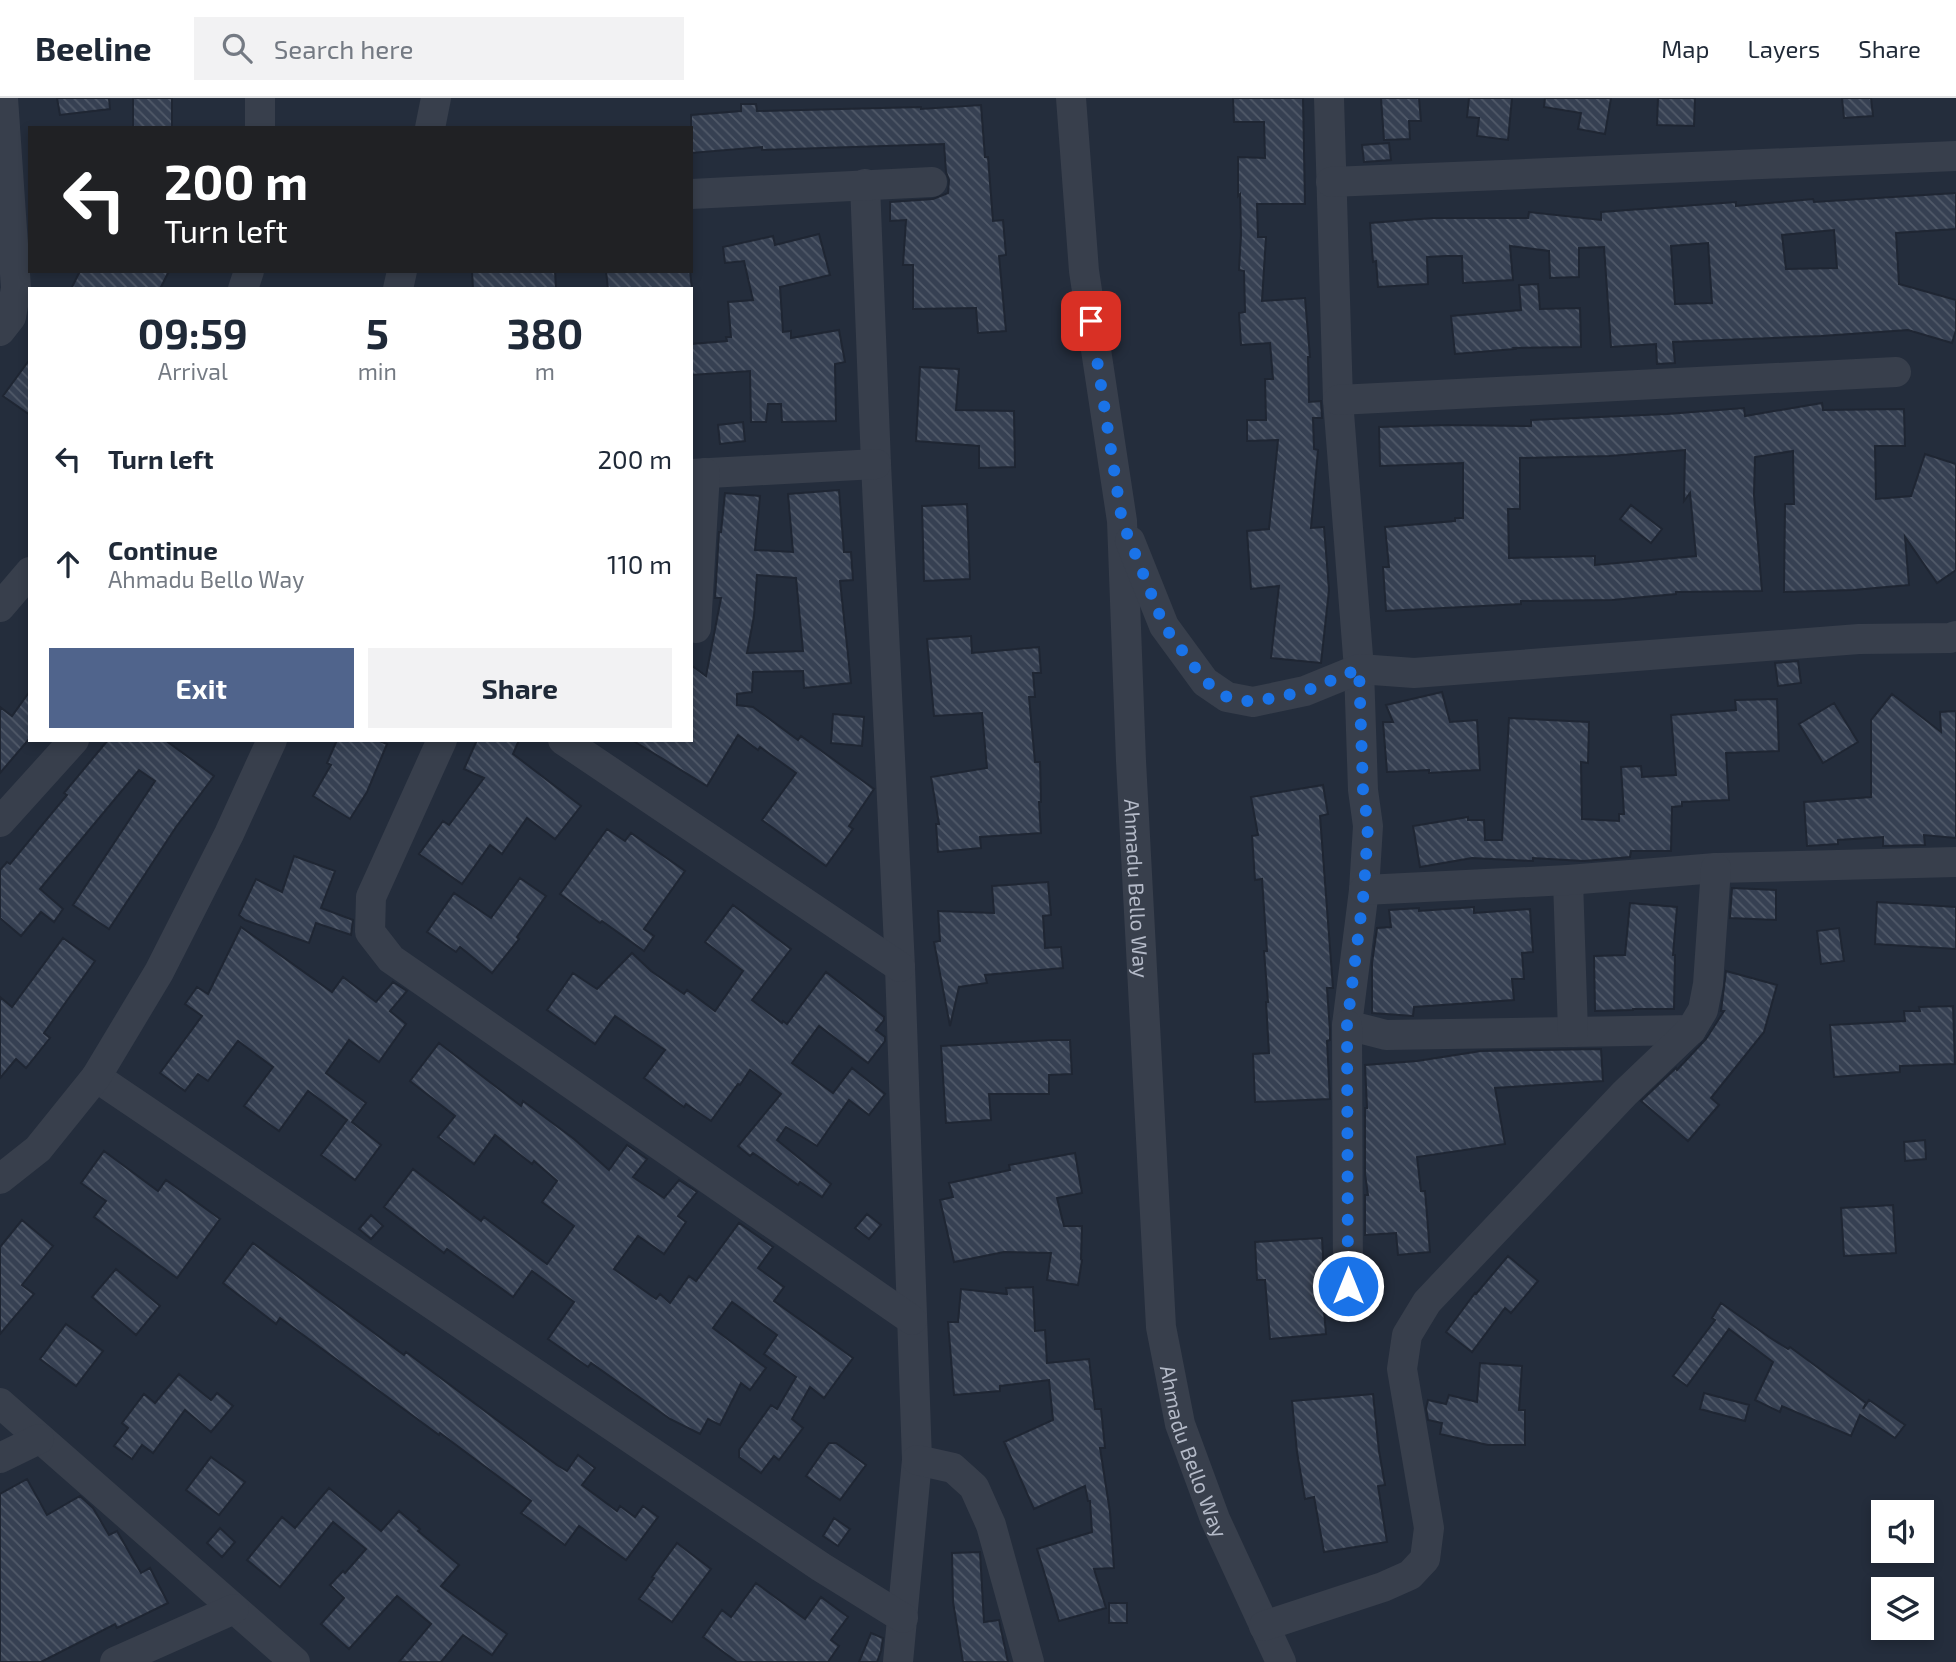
<!DOCTYPE html>
<html lang="en">
<head>
<meta charset="utf-8">
<style>
  :root { --surface:#fff; --page:#f2f2f3; --text:#1f2937; --muted:#747a83; --line:#e0e1e3; --accent:#50648c }
  body { margin:0; font-family:"Exo 2",sans-serif; background:var(--page); color:var(--text); height:100vh; display:flex; flex-direction:column; font-size:26px; white-space:nowrap }
  * { box-sizing:border-box; margin:0 }
  p { font-size:23px; color:var(--muted) }
  .icon { flex:none; width:38px; height:38px; fill:none; stroke:currentColor; stroke-width:2; stroke-linecap:round; stroke-linejoin:round }
  .map { position:relative; flex:1; overflow:hidden }
  .panel { position:absolute; left:28px; top:189px; width:665px; height:455px; display:flex; flex-direction:column; background:var(--surface); border-radius:0px; box-shadow:0 4px 10px #0003 }
  .panel>* { flex:none }
  .banner { position:absolute; left:28px; top:28px; width:665px; height:147px; border-radius:0px; box-shadow:0 4px 10px #0003; background:#202124; color:#fff; overflow:hidden }
  .tools { position:absolute; left:1871px; top:1402px; display:grid; gap:14px }
  .tools a { display:grid; place-items:center; width:63px; height:63px; border-radius:0px; background:var(--surface); box-shadow:0 4px 10px #0003; font-size:35px }
  .pin { position:absolute; display:grid; place-items:center; width:60px; height:60px; color:#fff; margin:-30px; border-radius:14px; box-shadow:0 4px 10px #0006 }
  .me { position:absolute; width:77px; margin:-38px; rotate:0deg; stroke-linejoin:round; filter:drop-shadow(0 0 5px #0008) }
  .turn { display:flex; align-items:center; gap:24px; height:147px; padding:0 21px; font-size:32px }
  .turn .icon { width:91px; height:91px; stroke-width:2.5 }
  .turn b { display:block; font-size:49px; line-height:60px }
  .eta { display:flex; justify-content:space-evenly; align-items:center; height:119px; text-align:center }
  .eta b { font-size:42px; font-weight:700; line-height:49px }
  .primary-button { display:flex; gap:14px; margin-top:auto; padding:14px 21px }
  .primary-button a { flex:1; height:80px; border-radius:0px; background:var(--accent); color:#fff; font-size:28px; font-weight:700; line-height:80px; text-align:center }
  .primary-button a+a { background:var(--page); color:var(--text) }
  ul { padding:0; list-style:none }
  li { display:flex; align-items:center; gap:21px; height:105px; padding:0 21px }
  li div { flex:1 }
  li b { display:block; font-size:26px }
  li em { font-style:normal }
  header { display:flex; align-items:center; gap:42px; box-sizing:border-box; height:98px; padding:0 35px; background:var(--surface); border-bottom:2px solid var(--line) }
  header strong { font-size:33px }
  nav { display:flex; gap:38px; margin-inline-start:auto; font-size:24px }
  .search { width:490px; height:63px; background:var(--page); display:flex; align-items:center; gap:18px; box-sizing:border-box; padding:0 24px; border-radius:0px; color:var(--muted); font-size:26px }
  .map>svg:first-child { display:block }
</style>
</head>
<body>
<header>
<strong>Beeline</strong>
<div class="search"><svg class="icon" aria-label="search" viewBox="0 0 24 24"><circle cx="10" cy="10" r="6"/><path d="M15 15l6 6"/></svg>Search here</div>
<nav><a>Map</a><a>Layers</a><a>Share</a></nav>
</header>
<div class="map">
<svg width="1956" height="1564" viewBox="0 0 1956 1564">
  <defs>
    <pattern id="building-back-hatch" width="6" height="6" patternUnits="userSpaceOnUse" patternTransform="scale(1.75)"><rect width="6" height="6" fill="#364052"/><path d="M-1 5l2 2M0 0l6 6M5-1l2 2" fill="none" stroke="#515a69"/></pattern>
  </defs>
  <rect width="100%" height="100%" fill="#242d3c"/>
  <path fill="url(#building-back-hatch)" stroke="#1f2633" stroke-width="2" fill-rule="evenodd" d="M57 0H109L110 11 60 17Z
    M133 0H172V30H133Z
    M1233 0H1303L1305 106H1257L1258 139H1266L1262 203 1305 200 1310 259H1308L1309 304 1321 303 1322 320H1313L1314 351 1318 352 1311 430 1324 429 1329 492 1321 565 1271 560 1279 488 1251 491 1247 433 1269 431 1278 342 1247 343V322H1266L1265 281H1273L1270 245 1241 247 1239 215 1245 214 1244 173 1239 172 1241 137 1240 96 1238 98V59L1265 60 1264 24H1234Z
    M1381 0H1419L1421 23H1409L1410 41 1384 42Z
    M1469 0H1512L1508 42 1477 38 1479 20 1467 19Z
    M1545 0H1611L1605 36 1578 31 1581 15 1544 9Z
    M1658 0H1695L1694 28 1657 27Z
    M1842 0H1871L1873 18 1844 20Z
    M741 6H756L757 13 921 9V11L981 7 985 59H988L993 123 1003 122 1006 157 999 158 1006 233 978 235 976 210 913 211V167H903L906 122 890 123V104L933 101 948 95 949 82 946 74 944 46 762 52V49L691 55V17L741 13Z
    M1389 45 1391 62 1364 64 1362 47Z
    M1956 95V131L1896 135 1899 186 1956 202V232L1952 245 1908 232 1821 238 1673 244 1675 265 1657 266 1656 246 1611 249 1604 149 1579 150V179L1550 180 1549 153 1510 148 1513 182 1463 185 1462 158H1446L1427 159 1428 186 1378 189 1376 163 1373 164 1370 125 1433 120H1528L1529 114 1601 122V114L1736 104V108L1813 101 1814 104ZM1834 132 1837 170 1786 171 1782 137ZM1708 145 1712 205 1675 206 1671 148Z
    M819 136 830 177 780 189 783 234 791 233V240L839 232 845 264 835 266 836 323 782 324 781 306H768L766 324H751L750 273 691 277V246L727 243 726 239H731L728 204 753 202 744 163 725 165 723 149 773 138 775 147Z
    M80 173H169L160 191H71Z
    M472 173H555L556 191H473Z
    M606 173H690L692 191H608Z
    M1538 186 1540 211 1580 210 1581 249 1514 250 1515 251 1455 256 1451 218 1521 212 1519 187Z
    M30 261V317L3 298Z
    M920 269 959 271 956 312 1014 313 1015 369 979 370V348L916 343Z
    M1822 305 1823 312 1904 311 1905 348H1875L1876 401 1911 398 1925 356 1956 366V472L1937 485 1905 439 1909 487 1853 492 1784 494 1785 406H1794L1793 353 1755 359 1754 397 1762 493 1676 494V496L1612 502 1521 503V506L1386 513 1383 469H1389L1385 429 1455 423V420H1463V365L1380 368 1379 329 1447 327 1531 328V322L1667 316 1744 310 1745 318ZM1685 352 1684 403 1690 395 1696 458 1595 467V458L1509 460 1508 411H1520V360L1609 358Z
    M743 324 745 343 720 346 718 327Z
    M839 392 844 454H851L853 482 840 483 851 585 804 590 803 573 753 574 752 594 737 596V607L753 609 798 642 801 638 874 691 849 728 853 731 826 768 762 722 796 675 760 649 758 652 738 637 707 688 632 642H691V567L706 578 721 500H715L719 434H721L725 395 760 398 755 452 793 454 788 396ZM757 477 796 480 803 553 747 555 754 518Z
    M967 406 970 481 924 483 922 408Z
    M1631 407 1662 431 1651 445 1620 421Z
    M971 538 972 555 1039 549 1041 575H1033L1035 599H1029L1035 664H1040L1041 704H1039L1041 735 980 739 981 750 938 754 936 726H939L931 679 987 670 982 615 934 618 927 541Z
    M1798 563 1801 585 1778 588 1775 565Z
    M30 593V640L0 675V609L12 618Z
    M1442 594 1450 624 1477 622 1480 672 1429 675V672L1387 674 1383 624H1393L1386 607Z
    M1892 596 1941 634 1940 614 1956 613V740L1924 737 1925 747 1883 748V739L1838 742V746L1807 748 1804 704 1871 699V622Z
    M1777 601 1779 653 1726 655 1729 702 1682 704V708L1672 709 1671 753H1631L1630 759 1584 763 1533 760V763L1472 760 1420 769 1413 728 1468 719V722H1484L1485 742H1502L1509 620 1589 624 1588 665 1581 664 1582 721 1619 723V716H1624L1621 669 1641 668 1642 679 1676 677 1671 617 1736 612 1735 602Z
    M1834 605 1858 644 1823 665 1799 626Z
    M833 616 864 619 862 648 831 645Z
    M108 642H165L214 678 176 729 109 831 73 807 155 683 139 672 40 791 63 811 54 824 41 814 21 838 0 820V772L7 764 10 766 67 697 64 695Z
    M337 642H377L387 646 367 694 350 721 313 698 331 667 327 665Z
    M477 642H519L513 656 581 708 555 741 527 720 502 756 490 747 462 786 419 756 443 723 449 727 484 680 464 671Z
    M1323 687 1328 716 1320 718 1333 890H1327L1330 933V942L1327 943 1330 1001 1255 1004 1253 956 1269 955 1266 904H1268L1264 853H1267L1262 781 1255 782 1252 738 1258 737 1251 699Z
    M607 731 625 743 631 735 685 773 644 831 654 838 644 853 602 823 600 825 560 796Z
    M294 758 335 773 321 810 353 822 351 837 316 825 309 845 245 822 239 817 256 781 282 794Z
    M520 780 546 798 517 839 519 841 492 875 460 849 456 854 427 834 454 795 491 820Z
    M1048 784 1051 817 1043 818 1045 850 1061 849 1063 870 985 877 987 885 959 889 950 928 934 844 940 843 938 813 994 815 992 788Z
    M1732 790 1776 792V822L1730 820Z
    M1877 804 1956 809V851L1875 846Z
    M1630 805 1677 809 1673 857H1675L1674 911H1633V912L1595 913 1594 858 1625 857Z
    M733 807 791 851 752 902 782 925 783 923 787 926 826 874 884 919V922L876 932 885 939V943L868 965 819 928 792 965 833 995 852 970 885 996 869 1017 849 1002 817 1048 786 1029 777 1042 831 1086 822 1099 800 1084 798 1087 753 1055 750 1058 738 1048 781 996 750 972 740 987 738 986 711 1023 686 1006 684 1009 644 980 665 952 615 918 595 946 547 912 573 875 597 891 632 855 651 873 684 896 687 892 715 913 743 873 705 844Z
    M1474 809V815L1530 811 1533 854 1522 855 1524 881H1512L1514 902 1414 909 1413 918 1372 915V865L1377 830 1391 829 1389 812 1419 810V813Z
    M241 829 332 894 343 879 376 904 393 884 407 893 390 913 406 926 379 964 349 942 326 975 366 1005 352 1024 381 1047 355 1082 321 1057 347 1022 308 993 279 1033 244 1008 273 969 238 943 208 983 198 976 185 993 160 975 202 918 185 906 197 889 208 896Z
    M1839 830 1844 863 1821 866 1817 833Z
    M63 840 95 863 44 935 50 940 26 970 16 961 0 980V899L12 909Z
    M1726 873 1777 887 1764 934 1711 1000 1719 1007 1688 1043 1641 1003 1676 970 1677 972 1706 941 1724 913H1721Z
    M1953 908 1955 966 1900 968V974L1834 979 1830 927 1905 923 1904 913H1920L1919 909Z
    M1052 942H1070L1072 976 1049 977V996H989L991 1022 946 1025 941 948Z
    M439 945 521 1008 523 1003 574 1041 609 1072 627 1047 647 1061 633 1079 664 1100 679 1082 697 1094 678 1118 686 1124 664 1156 638 1138 614 1171 656 1201 660 1196 670 1205 689 1178 696 1183 739 1125 773 1149 758 1170 784 1189 774 1203 853 1260 824 1300 810 1289 792 1321 803 1330 779 1362 774 1358 761 1375 739 1359V1352L771 1307 777 1311 796 1279 764 1256 777 1237 732 1204 713 1230 766 1270 750 1292 741 1285 720 1327 708 1321 700 1336 670 1321 591 1265 588 1269 548 1241 574 1204 532 1173 513 1199 447 1151 444 1155 384 1109 413 1071 481 1123 484 1119 547 1166 574 1128 542 1104 557 1083 534 1063 532 1066 495 1037 474 1066 438 1039 455 1018 410 983Z
    M1601 951 1603 983 1495 990 1505 1046 1417 1059 1421 1093H1425L1430 1154 1398 1157 1396 1135 1365 1137V1097H1368L1365 1076V1010H1367L1365 967 1417 963 1481 953Z
    M1925 1042 1926 1061 1905 1063 1904 1044Z
    M104 1053 158 1093 166 1082 220 1121 177 1180 94 1119 106 1103 81 1085Z
    M1075 1055 1082 1095 1057 1100 1064 1128H1082L1081 1161 1082 1162 1078 1187 1047 1182 1051 1155 1004 1154 954 1164 940 1102 953 1099 949 1085 1010 1072 1009 1067Z
    M1893 1107 1896 1155 1844 1158 1841 1110Z
    M867 1116 881 1127 869 1141 855 1130Z
    M371 1117 383 1128 371 1141 359 1131Z
    M22 1122 53 1148 22 1187 34 1196 0 1236V1149Z
    M1322 1140 1324 1178H1321L1326 1236 1270 1241 1265 1182H1257L1255 1144Z
    M253 1145 404 1257 406 1254 557 1367 567 1373 578 1357 595 1370 582 1387 617 1413 620 1408 635 1419 643 1408 658 1419 626 1462 579 1428 565 1447 521 1415 531 1403 440 1335 439 1337 280 1220 276 1226 223 1185Z
    M1508 1158 1538 1183 1511 1215 1505 1210 1472 1254 1446 1234 1475 1195 1476 1196Z
    M116 1171 160 1208 136 1237 92 1199Z
    M1033 1189 1035 1233 1045 1232 1047 1265 1089 1261 1095 1311H1101L1105 1350H1100L1110 1414 1114 1470 1094 1471 1106 1510 1059 1523 1037 1451 1092 1434 1090 1403H1088L1085 1388 1034 1411 1004 1344 1053 1322 1049 1282 1000 1288V1293L954 1297 948 1224H958L961 1191 1007 1196 1006 1190Z
    M1721 1205 1769 1239 1788 1251 1790 1249 1866 1305 1863 1311 1869 1302 1905 1327 1895 1340 1860 1317 1851 1338 1782 1308 1780 1314 1755 1302 1773 1264 1729 1231 1687 1288 1673 1278 1715 1222 1712 1220Z
    M66 1226 103 1253 76 1288 40 1261Z
    M1480 1265 1522 1268 1519 1312H1525V1347H1488L1440 1336 1442 1325 1428 1322 1426 1310 1428 1302 1446 1306 1449 1297 1477 1304Z
    M179 1276 211 1302 217 1295 233 1308 211 1334 185 1312 153 1355 142 1347 132 1361 114 1348 128 1330 122 1325 144 1296 155 1305Z
    M1704 1295 1749 1307 1745 1323 1700 1311Z
    M1373 1296 1379 1353 1385 1387 1378 1388 1387 1444 1324 1454 1314 1399 1305 1401 1297 1354 1292 1303Z
    M829 1345H836L866 1367 840 1402 806 1378Z
    M211 1359 245 1384 219 1417 186 1392Z
    M27 1381 47 1417 80 1398 93 1410 109 1437 117 1433 141 1475 150 1470 168 1505 117 1530 115 1526 41 1564H0V1396Z
    M329 1390 381 1433 399 1413 420 1431 418 1433 459 1467 441 1488 507 1536 492 1557 463 1537 441 1564H399L431 1526 397 1498 349 1551 321 1526 344 1500 330 1487 343 1473 345 1475 366 1451 333 1424 280 1489 247 1462 282 1419 295 1430Z
    M834 1420 850 1431 838 1448 823 1438Z
    M220 1430 235 1444 222 1459 207 1445Z
    M677 1445 711 1471 672 1524 639 1501 654 1480 652 1479Z
    M980 1454 984 1524 999 1522 1008 1564H963L953 1504 952 1455Z
    M756 1485 805 1521 821 1499 848 1519 831 1542 839 1548 828 1564H737L703 1539 722 1512 731 1519Z
    M1109 1505H1127V1525H1109Z
    M871 1535 883 1540 881 1553 877 1564H859Z"/>
  <g fill="none" stroke-linecap="round" stroke-linejoin="round">
    <g stroke="#383f4c" stroke-width="30">
      <path d="M260 0V30"/>
      <path id="s1" d="M1071 0 1084 173 1122 423 1131 663 1161 1229 1180 1326 1215 1421 1281 1564"/>
      <path d="M1329 0 1338 302 1359 571 1363 692 1368 728 1364 792 1347 927 1386 937 1691 932"/>
      <path d="M430 30 436 0"/>
      <path d="M1331 84 1956 58"/>
      <path d="M865 86 876 366 900 869 917 1362 898 1564"/>
      <path d="M691 96 932 84"/>
      <path d="M243 191 249 173"/>
      <path d="M398 191 402 173"/>
      <path d="M0 233 11 219 16 190 3 0"/>
      <path d="M1338 302 1896 274"/>
      <path d="M691 376 876 366"/>
      <path d="M1130 443 1164 528 1205 584 1227 599 1253 604 1305 593 1359 571 1414 575 1859 541 1950 540 1956 538"/>
      <path d="M0 509 30 474"/>
      <path d="M696 530 705 375"/>
      <path d="M442 642 371 799 370 834 391 861 912 1222"/>
      <path d="M563 642 900 869"/>
      <path d="M0 724 74 642"/>
      <path d="M1568 782 1573 934"/>
      <path d="M1364 792 1568 782 1716 770 1956 764"/>
      <path d="M1347 927 1348 1188"/>
      <path d="M96 979 821 1469 903 1520"/>
      <path d="M0 1081 38 1051 96 979 159 874 229 736 272 642"/>
      <path d="M0 1305 295 1564"/>
      <path d="M0 1360 39 1341"/>
      <path d="M917 1362 953 1370 974 1389 991 1427 1029 1564"/>
      <path d="M1264 1528 1383 1489 1410 1477 1425 1461 1429 1430 1402 1271 1407 1237 1427 1204 1625 995 1691 932 1703 912 1708 886 1716 770"/>
      <path d="M115 1564 234 1511"/>
    </g>
  </g>
  <g fill="none" stroke-linecap="round" stroke-linejoin="round">
    <path stroke="#1a73e8" stroke-width="12" stroke-dasharray="0 21.6" d="M1091 223 1122 423 1164 528 1205 583 1227 599 1253 604 1306 593 1359 571 1363 692 1368 728 1364 792 1347 927 1348 1188"/>
  </g>
  <g text-anchor="middle" dominant-baseline="central" stroke-width="7" stroke-linejoin="round" paint-order="stroke">
    <g font-size="21" fill="#b4bac8" stroke="#1d2431">
      <text stroke="none"><textPath href="#s1" startOffset="794">Ahmadu Bello Way</textPath></text>
      <text stroke="none"><textPath href="#s1" startOffset="1362">Ahmadu Bello Way</textPath></text>
    </g>
  </g>
</svg>
<div class="tools">
<a><svg class="icon" aria-label="sound" viewBox="0 0 24 24"><path d="M4 9h4l5-4v14l-5-4H4zM17 9q2 3 0 6"/></svg></a>
<a><svg class="icon" aria-label="layers" viewBox="0 0 24 24"><path d="M12 4l9 5-9 5-9-5zM3 14l9 5 9-5"/></svg></a>
</div>
<div class="pin" style="left:1091px;top:223px;background:#d93025"><svg class="icon" aria-label="arrive" viewBox="0 0 24 24"><path d="M6 21V4h12l-3 4 3 4H6"/></svg></div>
<svg class="me" style="left:1348px;top:1188px" viewBox="-20 -20 40 40"><circle r="17" fill="#1a73e8" stroke="#fff" stroke-width="3"/><path d="M0-11L8 9 0 5-8 9z" fill="#fff"/></svg>
<div class="banner">
<div class="turn"><svg class="icon" aria-label="left" viewBox="0 0 24 24"><path d="M17 20v-9H6M10 6l-5 5 5 5"/></svg><div><b>200 m</b>Turn left</div></div>
</div>
<section class="panel">
<div class="eta">
<div><b>09:59</b><p>Arrival</p></div>
<div><b>5</b><p>min</p></div>
<div><b>380</b><p>m</p></div>
</div>
<ul>
<li><svg class="icon" aria-label="left" viewBox="0 0 24 24"><path d="M17 20v-9H6M10 6l-5 5 5 5"/></svg><div><b>Turn left</b></div><em>200 m</em></li>
<li><svg class="icon" aria-label="ahead" viewBox="0 0 24 24"><path d="M12 20V5M6 11l6-6 6 6"/></svg><div><b>Continue</b><p>Ahmadu Bello Way</p></div><em>110 m</em></li>
</ul>
<div class="primary-button"><a>Exit</a><a>Share</a></div>
</section>
</div>
</body>
</html>
